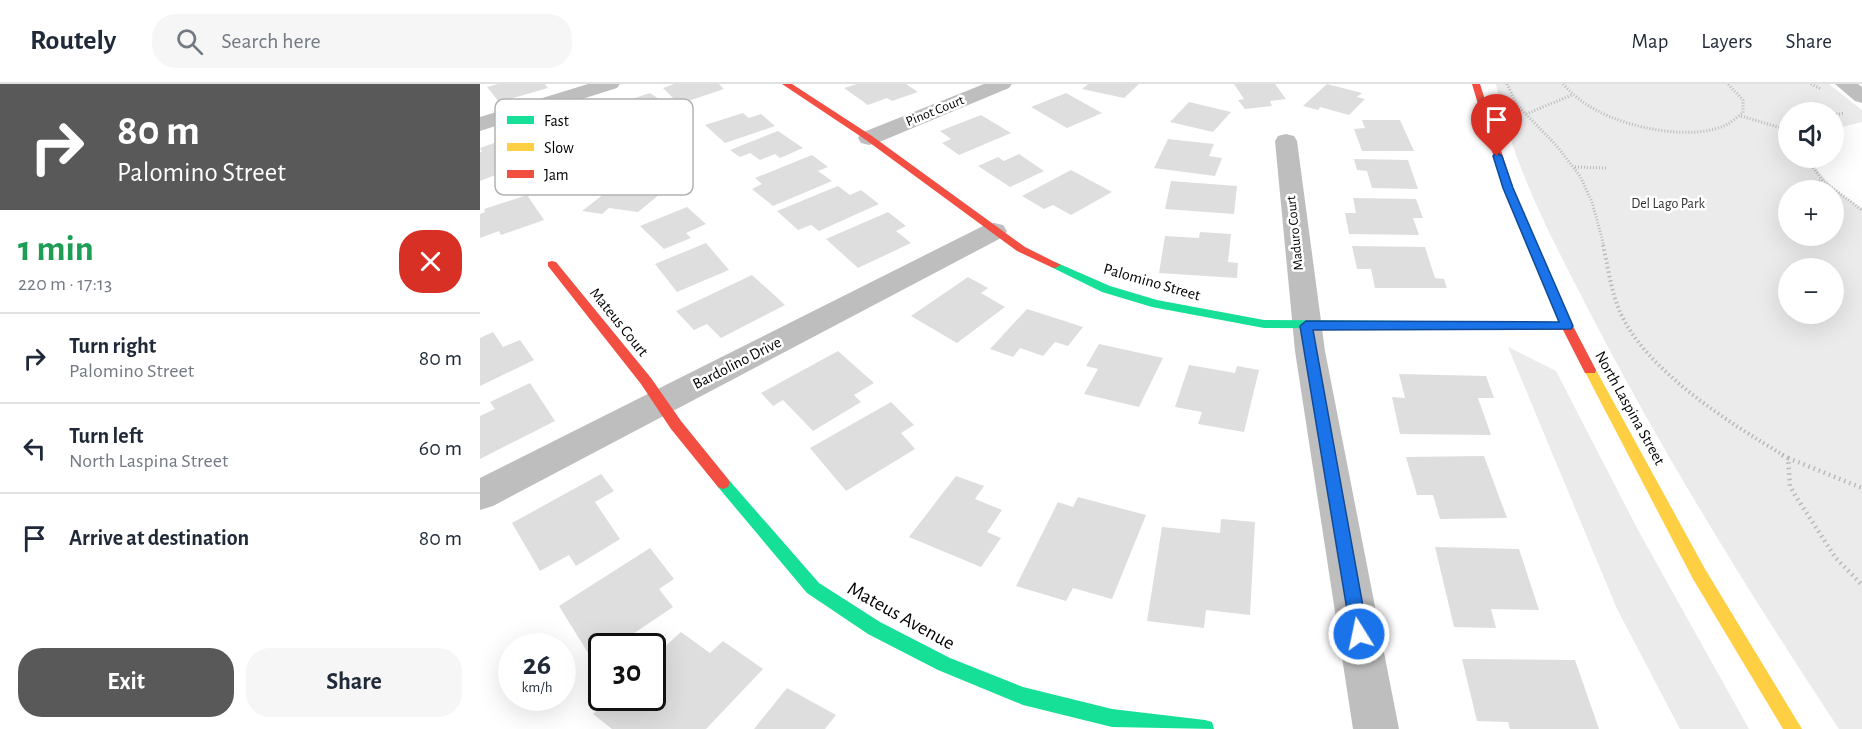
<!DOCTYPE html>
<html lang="en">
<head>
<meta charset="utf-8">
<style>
  :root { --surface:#fff; --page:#f6f6f7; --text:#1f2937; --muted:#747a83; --line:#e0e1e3; --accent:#595959 }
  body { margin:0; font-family:"Alegreya Sans",sans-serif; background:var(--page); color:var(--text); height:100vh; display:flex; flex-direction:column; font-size:22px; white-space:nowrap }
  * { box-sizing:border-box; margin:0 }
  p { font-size:20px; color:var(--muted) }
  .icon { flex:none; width:33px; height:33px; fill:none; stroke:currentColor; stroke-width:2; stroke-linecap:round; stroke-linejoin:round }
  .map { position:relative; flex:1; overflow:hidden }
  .panel { display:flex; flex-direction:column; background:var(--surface); width:480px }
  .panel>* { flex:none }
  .banner { background:#595959; color:#fff; overflow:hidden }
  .fabs { position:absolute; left:1298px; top:18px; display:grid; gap:12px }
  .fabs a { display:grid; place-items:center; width:66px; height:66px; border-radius:50%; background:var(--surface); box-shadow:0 6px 24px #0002; font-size:30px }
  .speed { position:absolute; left:18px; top:549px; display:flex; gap:12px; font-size:30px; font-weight:700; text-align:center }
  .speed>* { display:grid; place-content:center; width:78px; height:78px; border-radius:50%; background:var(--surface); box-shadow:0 6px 24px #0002; line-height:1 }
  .speed small { font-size:15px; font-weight:400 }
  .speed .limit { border:3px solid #111; border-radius:9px; background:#fff; color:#111 }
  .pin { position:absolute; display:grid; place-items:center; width:51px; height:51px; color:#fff; margin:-62px -26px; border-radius:50% 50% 50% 0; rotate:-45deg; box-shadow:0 0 6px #0007 }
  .pin .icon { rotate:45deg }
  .me { position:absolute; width:66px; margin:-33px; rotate:350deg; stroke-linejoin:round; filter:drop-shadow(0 0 4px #0008) }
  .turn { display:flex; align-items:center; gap:21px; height:126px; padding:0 18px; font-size:27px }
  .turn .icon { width:78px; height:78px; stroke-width:2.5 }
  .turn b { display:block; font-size:42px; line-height:51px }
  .round { display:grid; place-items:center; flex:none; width:63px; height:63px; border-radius:24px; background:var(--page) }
  .head { display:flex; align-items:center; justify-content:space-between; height:102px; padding:0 18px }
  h1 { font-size:36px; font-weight:600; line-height:45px; color:#1e9e55 }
  .button { display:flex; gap:12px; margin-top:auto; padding:12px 18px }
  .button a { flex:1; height:69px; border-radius:24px; background:var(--accent); color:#fff; font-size:24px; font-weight:600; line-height:69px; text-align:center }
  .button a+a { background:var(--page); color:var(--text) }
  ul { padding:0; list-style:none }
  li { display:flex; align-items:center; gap:18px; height:90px; padding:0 18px; border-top:2px solid var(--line) }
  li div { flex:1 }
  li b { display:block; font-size:22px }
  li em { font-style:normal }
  header { display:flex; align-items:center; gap:36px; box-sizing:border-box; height:84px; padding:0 30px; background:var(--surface); border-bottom:2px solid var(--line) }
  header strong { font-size:28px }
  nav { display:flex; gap:33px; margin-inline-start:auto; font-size:21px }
  .search { width:420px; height:54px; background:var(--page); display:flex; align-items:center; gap:15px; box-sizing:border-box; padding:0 21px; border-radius:24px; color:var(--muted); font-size:22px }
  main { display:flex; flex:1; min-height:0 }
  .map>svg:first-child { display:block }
</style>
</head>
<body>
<header>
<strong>Routely</strong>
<div class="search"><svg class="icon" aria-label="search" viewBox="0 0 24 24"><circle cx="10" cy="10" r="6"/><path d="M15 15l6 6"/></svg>Search here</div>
<nav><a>Map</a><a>Layers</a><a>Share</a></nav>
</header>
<main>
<section class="panel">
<div class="banner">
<div class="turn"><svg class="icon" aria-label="right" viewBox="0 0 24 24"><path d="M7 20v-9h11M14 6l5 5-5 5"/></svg><div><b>80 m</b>Palomino Street</div></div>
</div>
<div class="head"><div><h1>1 min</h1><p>220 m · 17:13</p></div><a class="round" style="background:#d93025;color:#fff"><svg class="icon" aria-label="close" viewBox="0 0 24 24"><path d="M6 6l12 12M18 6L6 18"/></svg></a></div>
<ul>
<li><svg class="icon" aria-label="right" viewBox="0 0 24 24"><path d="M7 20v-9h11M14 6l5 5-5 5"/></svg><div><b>Turn right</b><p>Palomino Street</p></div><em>80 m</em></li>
<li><svg class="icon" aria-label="left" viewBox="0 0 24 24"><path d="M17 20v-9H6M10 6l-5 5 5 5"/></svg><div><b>Turn left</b><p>North Laspina Street</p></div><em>60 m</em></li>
<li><svg class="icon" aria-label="arrive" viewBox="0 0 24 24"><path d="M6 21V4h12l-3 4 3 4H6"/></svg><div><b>Arrive at destination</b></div><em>80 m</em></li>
</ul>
<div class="button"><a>Exit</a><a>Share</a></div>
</section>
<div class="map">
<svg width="1382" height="645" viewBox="0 0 1382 645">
  <rect width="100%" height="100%" fill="#fff"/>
  <path fill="#ebebeb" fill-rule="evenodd" d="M1016 0H1349L1382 26V38L1362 43 1353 42V28H1308V74H1330C1341 95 1361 112 1382 124V645H1359C1269 509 1183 370 1108 225 1071 153 1032 80 1016 0ZM1308 106H1353V152H1308ZM1308 184H1353V230H1308Z
    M1028 263 1076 287 1158 446 1269 645H1200L1137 525Z"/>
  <path fill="#dedede" d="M18 0H65L68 4 19 18 7 3Z
    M194 0H239L244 5 199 20 183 4Z
    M377 0H426L438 8 412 17 407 14 388 21 364 4Z
    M608 0H659L644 14 602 5Z
    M754 0H795L806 15 790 17 792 22 765 25 758 16 764 15Z
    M847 0 882 9 877 13 885 15 869 31 840 23 838 26 823 22Z
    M170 9 179 15 169 19 180 28 142 41 123 24Z
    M586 9 622 29 587 44 551 23Z
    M709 18 751 28 733 48 690 38Z
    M263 29 269 34 281 30 295 42 245 59 225 41Z
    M501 31 531 49 479 71 462 59 471 55 460 47Z
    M882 36H920L934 67H882L874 45 885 44Z
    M298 47 323 64 300 74 295 70 280 76 270 69 260 73 250 66Z
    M34 52 55 74 21 86 23 88 0 97V68H2L0 64Z
    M688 55 734 60 729 72 742 74 735 92 674 84Z
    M539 70 564 87 530 103 498 82 518 73 524 77Z
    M332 71 348 83 338 87 352 97 293 122 272 105 282 100 275 94Z
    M874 75 928 76 938 105 892 104 887 87 877 86Z
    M591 86 632 108 591 131 573 121 564 125 542 112Z
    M142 96 190 102 158 128 129 124 122 130 102 127Z
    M691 97 757 102 754 130 685 125Z
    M358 102 370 111 381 106 399 120 339 147 331 141 318 146 297 127Z
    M47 111 64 136 21 151 19 147 0 154V130L5 128 4 125Z
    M873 114 936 115 943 134H933L939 151 869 150 865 129H876Z
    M207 123 226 140 206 149 211 154 184 165 160 142Z
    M408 128 426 142 416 147 431 159 378 184 346 155Z
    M720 148 751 150 748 178 758 179 757 194 679 189 685 152 719 154Z
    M226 159 249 186 197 208 175 180Z
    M872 162 945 163 955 194 964 195 967 204H895L891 185H877Z
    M272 191 305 221 241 254 227 240 214 246 196 227Z
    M488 193 508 204 501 209 525 223 477 259 431 232Z
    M547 225 603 243 588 262 575 258 563 272 540 264 533 273 510 265Z
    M13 248 23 263 40 256 54 276 0 302V254Z
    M619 260 683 274 659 323 604 310 618 285 606 282Z
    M358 267 394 299 374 311 381 318 333 347 303 316 293 322 281 309Z
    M709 281 755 289 757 282 779 286 764 348 718 340 722 328 695 323Z
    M919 290 1006 292 1014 314H998L1011 351 920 350 912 313 925 314Z
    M50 299 75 337 0 375V332L15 325 10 318Z
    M411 318 434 341 421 349 435 365 366 407 330 364Z
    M1004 372 1027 434 960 435 953 411H937L926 373Z
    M121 390 134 407 115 418 140 455 96 482 89 471 60 487 32 439Z
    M476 392 504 402 495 415 522 426 507 448 521 454 501 483 429 453Z
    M598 413 666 431 632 515 593 504 586 517 536 502 578 418 593 423Z
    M741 435 775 438 770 531 726 526 724 544 667 537 682 443 740 449Z
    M955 463 1039 465 1059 526 1011 525 1016 544 974 543Z
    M170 464 194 495 179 505 193 523 135 562H122V571L113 577 79 522Z
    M201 548 230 569 243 557 283 585 226 645H132L113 630 131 614H172V574Z
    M982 575 1095 576 1119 645H1030L1028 638 997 637Z
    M307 604 356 631 345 645H274Z"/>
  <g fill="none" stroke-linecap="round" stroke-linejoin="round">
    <path stroke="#b9b9b9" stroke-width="3" stroke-dasharray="1 2" stroke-linecap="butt" d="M1027 0 1037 21 1076 61 1100 92 1112 118 1124 162
      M1083 0C1093 11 1103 19 1116 26 1148 44 1214 58 1248 40 1253 37 1258 32 1263 29V16L1248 0
      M1331 0 1341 5
      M1046 30 1092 11
      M1353 31 1364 29
      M1261 32 1308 46
      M1326 74 1343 97 1382 126
      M1095 83 1128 84
      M1322 106 1323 102 1341 97"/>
    <path stroke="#b9b9b9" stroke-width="4" stroke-dasharray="1.5 3" stroke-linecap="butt" d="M1123 161C1128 183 1131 207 1140 228 1166 287 1251 340 1305 372"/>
    <path stroke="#b9b9b9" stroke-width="4.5" stroke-dasharray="1.5 4" stroke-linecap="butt" d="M1302 371 1308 374 1310 402 1315 411 1355 473 1382 501
      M1308 374 1382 404"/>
    <path fill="#bebebe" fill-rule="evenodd" d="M108 0H140L137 4 0 47V33Z
      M504 0H532L529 4 397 59 389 61 381 59 378 54 381 49Z
      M1355 0H1378L1382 3V19L1375 17Z
      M806 50 814 52 817 57 845 267 919 645H873L815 267 795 57 798 52Z
      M514 139 523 141 527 147 523 153 13 422 0 426V394L505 141Z"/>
    <path fill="#16e098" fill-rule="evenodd" d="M575 178 630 202 677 216 784 236 936 237 942 241 936 245 784 244 672 223 622 208 571 183V179Z
      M243 393 248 395 339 499 400 538 470 574 543 603 632 625 725 636 732 638 734 645 632 643 543 621 458 586 388 550 327 509 238 403 236 399 238 395Z"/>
    <path fill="#ffcf43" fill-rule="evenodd" d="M1110 281 1116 286 1225 485 1322 645H1303L1213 495 1104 286Z"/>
    <path fill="#f24e42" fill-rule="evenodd" d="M302 0H312L392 52 545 163 581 181 575 184 571 183 537 167 386 56Z
      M992 0H1000L1033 104 1093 242 1116 286 1115 289H1105L1083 246 936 245 930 241 936 237 1079 238 1023 104Z
      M72 177 76 178 171 294 201 337 248 395 250 399 248 403 243 405 238 403 191 345 161 300 68 182V178Z"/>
  </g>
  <path fill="#1a73e8" stroke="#114b97" stroke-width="1.5" d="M1017 69 1022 72 1033 104 1093 242 1091 245 833 246 888 550 885 556 879 558 873 556 871 550 820 242 826 237 1079 238 1023 104 1013 72Z"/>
  <g text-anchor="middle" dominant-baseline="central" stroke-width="5" stroke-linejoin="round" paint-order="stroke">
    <g font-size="14" fill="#000" stroke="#fff">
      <text transform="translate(455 27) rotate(-22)">Pinot Court</text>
      <text transform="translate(815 149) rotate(-96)">Maduro Court</text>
    </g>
    <g font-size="14" fill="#313131" stroke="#fff">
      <text x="1188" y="120">Del Lago Park</text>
    </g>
    <g font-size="16" fill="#000" stroke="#fff">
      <text transform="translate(672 198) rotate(16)">Palomino Street</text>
      <text transform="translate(139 238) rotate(51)">Mateus Court</text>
      <text transform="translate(257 279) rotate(-27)">Bardolino Drive</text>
      <text transform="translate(1150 324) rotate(61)">North Laspina Street</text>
    </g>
    <g font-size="20" fill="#000" stroke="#fff">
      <text transform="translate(421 532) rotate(29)">Mateus Avenue</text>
    </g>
  </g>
  <rect x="15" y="15" width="198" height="96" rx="9" fill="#fff" stroke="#b2b2b2" stroke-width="1.5"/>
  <rect x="27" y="32" width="27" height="8" fill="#16e098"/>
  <rect x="27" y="59" width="27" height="8" fill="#ffcf43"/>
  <rect x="27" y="86" width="27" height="8" fill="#f24e42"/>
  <g font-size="16" fill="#000">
    <text x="64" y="42">Fast</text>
    <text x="64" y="69">Slow</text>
    <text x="64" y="96">Jam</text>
  </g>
</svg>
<div class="fabs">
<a><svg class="icon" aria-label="sound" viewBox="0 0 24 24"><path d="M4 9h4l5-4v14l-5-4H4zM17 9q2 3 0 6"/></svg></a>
<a>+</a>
<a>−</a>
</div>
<div class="speed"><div>26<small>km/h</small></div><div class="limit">30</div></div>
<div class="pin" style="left:1017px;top:72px;background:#d93025"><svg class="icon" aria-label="arrive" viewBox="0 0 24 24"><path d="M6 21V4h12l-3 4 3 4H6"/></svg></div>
<svg class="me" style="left:879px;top:550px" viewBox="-20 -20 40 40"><circle r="17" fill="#1a73e8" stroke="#fff" stroke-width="3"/><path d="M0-11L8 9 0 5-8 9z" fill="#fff"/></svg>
</div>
</main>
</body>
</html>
